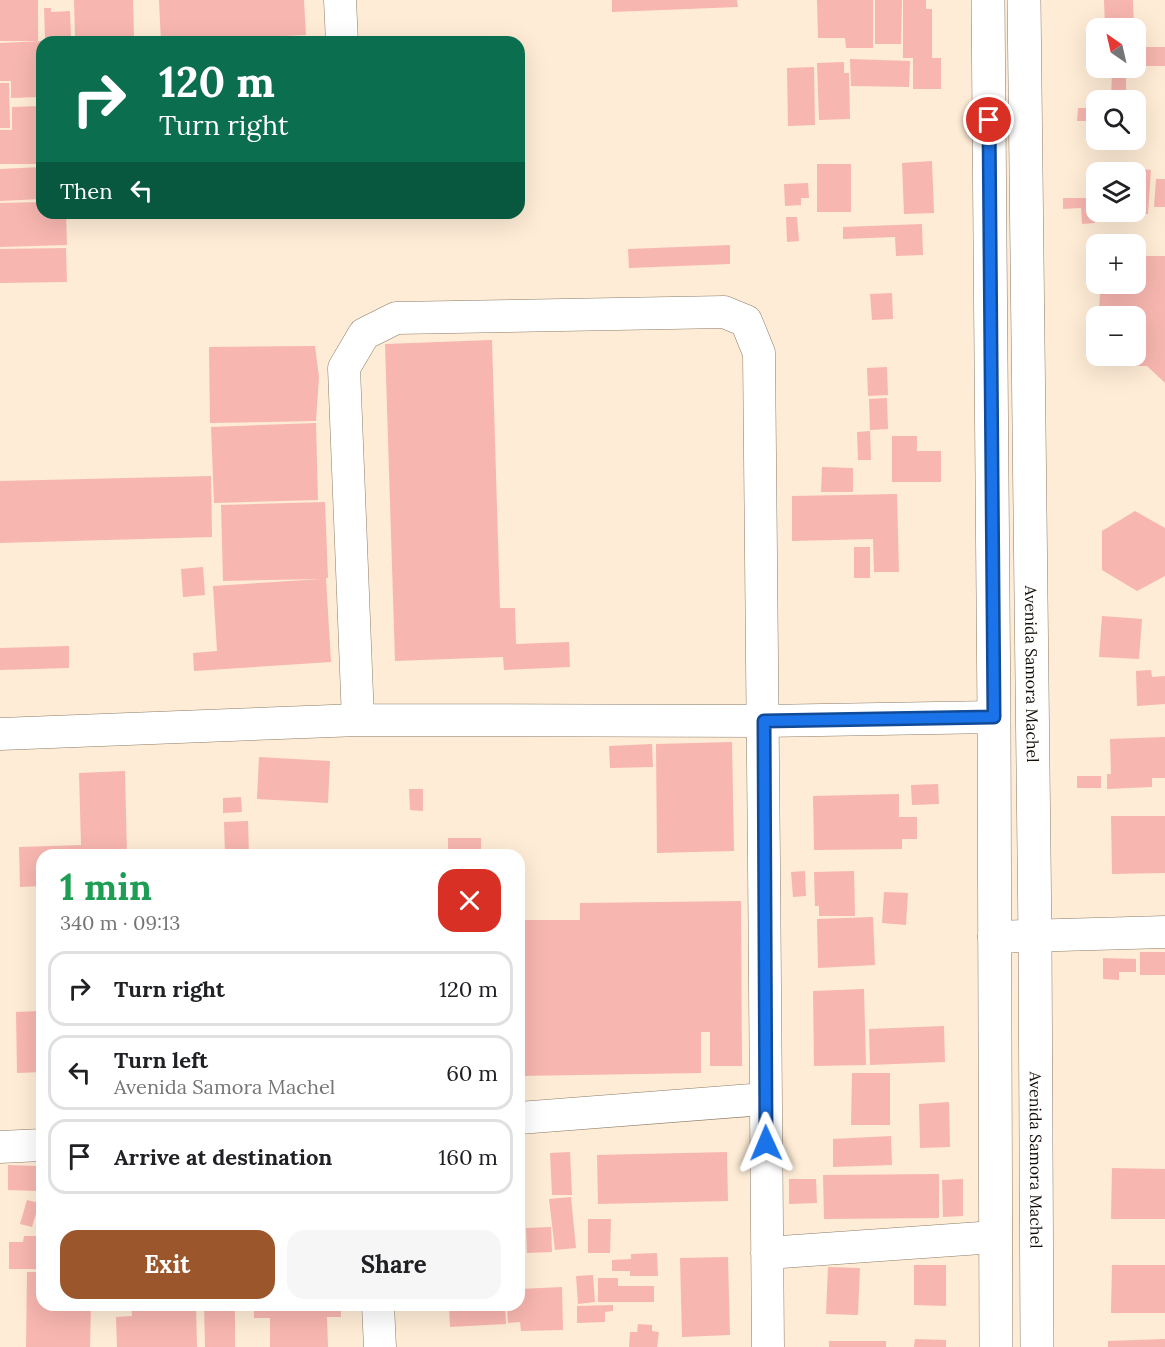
<!DOCTYPE html>
<html lang="en">
<head>
<meta charset="utf-8">
<style>
  :root { --surface:#fff; --page:#f6f6f6; --text:#202124; --muted:#757577; --line:#e0e0e0; --accent:#9c562b }
  body { margin:0; font-family:Lora,serif; background:var(--page); color:var(--text); height:100vh; display:flex; flex-direction:column; font-size:22px; white-space:nowrap }
  * { box-sizing:border-box; margin:0 }
  p { font-size:20px; color:var(--muted) }
  .icon { flex:none; width:33px; height:33px; fill:none; stroke:currentColor; stroke-width:2; stroke-linecap:round; stroke-linejoin:round }
  .map { position:relative; flex:1; overflow:hidden }
  .drawer { position:absolute; left:36px; top:849px; width:489px; height:462px; display:flex; flex-direction:column; background:var(--surface); border-radius:18px; box-shadow:0 6px 24px #0002 }
  .drawer>* { flex:none }
  .top-card { position:absolute; left:36px; top:36px; width:489px; height:183px; border-radius:18px; box-shadow:0 6px 24px #0002; background:#0b6e4f; color:#fff; overflow:hidden }
  .needle { width:39px; rotate:326deg }
  .fabs { position:absolute; left:1086px; top:18px; display:grid; gap:12px }
  .fabs a { display:grid; place-items:center; width:60px; height:60px; border-radius:12px; background:var(--surface); box-shadow:0 6px 24px #0002; font-size:30px }
  .pin { position:absolute; display:grid; place-items:center; width:51px; height:51px; color:#fff; margin:-26px; border:3px solid #fff; border-radius:50%; box-shadow:0 2px 6px #0007 }
  .me { position:absolute; width:66px; margin:-33px; rotate:359deg; stroke-linejoin:round; filter:drop-shadow(0 0 4px #0008) }
  .turn { display:flex; align-items:center; gap:21px; height:126px; padding:0 24px; font-size:27px }
  .turn .icon { width:78px; height:78px; stroke-width:2.5 }
  .turn b { display:block; font-size:42px; line-height:51px }
  .then { display:flex; align-items:center; height:57px; padding:0 24px; background:#0003; gap:12px; font-size:22px }
  .round { display:grid; place-items:center; flex:none; width:63px; height:63px; border-radius:18px; background:var(--page) }
  .summary { display:flex; align-items:center; justify-content:space-between; height:102px; padding:0 24px }
  h1 { font-size:36px; font-weight:700; line-height:45px; color:#1e9e55 }
  .primary-button { display:flex; gap:12px; margin-top:auto; padding:12px 24px }
  .primary-button a { flex:1; height:69px; border-radius:18px; background:var(--accent); color:#fff; font-size:24px; font-weight:700; line-height:69px; text-align:center }
  .primary-button a+a { background:var(--page); color:var(--text) }
  ul { padding:0; list-style:none }
  li { display:flex; align-items:center; gap:18px; height:75px; margin:0 12px 9px; padding:0 12px; border:3px solid var(--line); border-radius:18px }
  li div { flex:1 }
  li b { display:block; font-size:22px }
  li em { font-style:normal }
  .map>svg:first-child { display:block }
</style>
</head>
<body>
<div class="map">
<svg width="1165" height="1347" viewBox="0 0 1165 1347">
  <rect width="100%" height="100%" fill="#feecd6"/>
  <path fill="#f8b6b0" d="M0 0H38V41H0Z
    M74 0H133L134 36 75 38Z
    M159 0H304L306 35 161 42Z
    M612 0H737L738 7 612 12Z
    M817 0H873V48H846L845 38H818Z
    M875 0H902L901 44H875Z
    M903 0H926V9H932V58H941V89H913V58H903Z
    M1104 0H1133L1134 28H1105Z
    M44 8H51V12L70 11 71 37 45 38Z
    M135 39 136 42H88V40Z
    M42 41V97L11 98V81H0V43Z
    M1136 47H1165V66H1136Z
    M850 59 910 61 909 87 851 86Z
    M844 62V73H849L850 119 819 120 817 63Z
    M814 67 815 125 788 126 787 68Z
    M1112 71 1126 72V100H1111Z
    M0 83H9L10 128H0Z
    M42 106V164H0V130H12V107Z
    M1078 108H1096V121H1077Z
    M932 161 934 213 904 214 902 163Z
    M817 164H851V212H817Z
    M1110 166 1151 170 1148 214 1136 213V172H1110Z
    M42 167V199L0 201V169Z
    M1156 179H1165V207H1154Z
    M808 183 809 198H801V205L785 206 784 184Z
    M1063 198H1094L1095 223 1082 224 1081 208 1063 209Z
    M42 202V213H66L67 245 0 247V203Z
    M786 217H797L799 241 787 242Z
    M922 224 923 255 896 256 895 237 843 239V227Z
    M730 245V264L629 268 628 249Z
    M66 248 67 282 0 283V249Z
    M1136 256H1165V383L1147 366H1114V356H1136V316H1115V312L1099 311 1100 292 1115 293V284H1136Z
    M892 293 893 319 872 320 870 294Z
    M492 340 500 608H515L516 644 569 642 570 667 504 670 503 657 395 661 385 344Z
    M315 346 319 377 316 421 210 423 209 347Z
    M887 367 888 395 868 396 867 368Z
    M887 398 888 429 870 430 869 399Z
    M316 423 318 500 214 503 211 427Z
    M870 431 871 460H858L857 432Z
    M892 436H917V451H941V482H892Z
    M822 467 853 468V492H821Z
    M211 476 212 537 0 543V481Z
    M897 494 899 572H874L873 539 792 541V496Z
    M325 502 328 578H326L331 662 194 671 193 653 217 651 213 586 321 579 223 581 221 505Z
    M1135 511 1165 528V576L1137 591 1102 570V531Z
    M854 547H870V578H854Z
    M203 567 205 595 183 597 181 569Z
    M1102 616 1142 619 1139 659 1099 657Z
    M69 646V668L0 670V648Z
    M1151 670 1152 677 1165 676V704L1137 706 1136 671Z
    M1165 737V778H1152V787L1107 789V774H1111L1110 739Z
    M732 742 734 851 657 853 656 744Z
    M652 744 653 767 610 768 609 746Z
    M259 757 330 761 328 803 257 799Z
    M125 771 127 855H42V886L20 887 19 847 81 845 79 773Z
    M1077 776H1101V788H1077Z
    M938 784 939 804 912 805 911 785Z
    M409 789H423V811L410 810Z
    M899 794V817H917V839H902V849L814 850 813 796Z
    M241 797 242 812 223 813V798Z
    M1111 816H1165V873L1112 874Z
    M248 821 249 855H225L224 822Z
    M448 838H481V855H448Z
    M805 871 806 896 793 897 791 872Z
    M854 871 855 916H819V906H815L814 872Z
    M884 892 908 893 906 925 882 923Z
    M741 901 742 1066H710V1032H701V1073L519 1076V920H580V903Z
    M873 917 875 965 818 968 817 919Z
    M1140 952H1165V975H1140Z
    M1103 958 1136 959V972H1119V980L1103 979Z
    M864 989 866 1065 814 1066 813 991Z
    M38 1011 39 1033H42V1072L17 1073 16 1012Z
    M944 1026 945 1062 870 1065 869 1029Z
    M852 1073H890V1125H851Z
    M949 1102 950 1147 920 1148 919 1104Z
    M891 1136 892 1165 833 1167V1139Z
    M570 1152 572 1195H552L550 1153Z
    M727 1152 728 1201 598 1204 597 1155Z
    M8 1165 38 1166 37 1191 8 1190Z
    M1112 1168 1165 1169V1219H1111Z
    M939 1174V1218L824 1219 823 1175Z
    M789 1179H816L817 1203 789 1204Z
    M963 1179V1216L943 1217 942 1180Z
    M571 1197 576 1248 555 1250 549 1199Z
    M27 1200 39 1203 32 1227 20 1224Z
    M588 1219H611L610 1253H588Z
    M551 1227 552 1252 527 1253 526 1228Z
    M24 1236H42V1269H9V1242H23Z
    M657 1253 658 1276H630V1271H612V1260L631 1259V1254Z
    M728 1257 730 1335 682 1337 680 1258Z
    M914 1265H946V1306L914 1305Z
    M1112 1265H1165V1313H1111Z
    M828 1267 860 1268 858 1315 826 1314Z
    M27 1272H42V1305H91L90 1347H26Z
    M593 1275 595 1302 578 1304 576 1276Z
    M598 1278H618V1286H654V1302H598Z
    M562 1287 563 1330 521 1331 520 1322 508 1323 507 1305H519V1289Z
    M131 1305H196L197 1347H117L116 1317 132 1316Z
    M204 1305H235V1347H205Z
    M254 1305H341V1317H327L328 1347H270V1318H254Z
    M449 1305H505L506 1324 450 1327Z
    M613 1305V1311L605 1312V1322L577 1323V1306Z
    M638 1324 652 1325V1331L659 1332 657 1347H629L630 1332H637Z
    M915 1339 946 1340V1347H914Z
    M1165 1339V1347H1108V1341Z
    M829 1341H886V1347H829Z"/>
  <g fill="none" stroke-linecap="round" stroke-linejoin="round">
    <g stroke="#8c7c68" stroke-width="33">
      <path id="minor" d="M340 0 342 42
        M358 720 344 368 364 334 396 318 724 312 746 321 759 353C763 684 765 1016 768 1347
        M0 734 358 720 764 721 994 717
        M994 937 1165 932
        M519 1118 765 1099
        M0 1147 42 1145
        M767 1253 995 1237
        M378 1305 380 1347"/>
    </g>
    <g stroke="#8c7c68" stroke-width="34">
      <g id="highway">
        <path d="M988 0 994 717 996 1347"/>
        <path id="s1" d="M1024 0 1035 937 1037 1347"/>
      </g>
    </g>
    <use href="#minor" stroke="#fff" stroke-width="32"/>
    <use href="#highway" stroke="#fff" stroke-width="33"/>
  </g>
  <g fill="none" stroke-linecap="round" stroke-linejoin="round">
    <g stroke="#114b97" stroke-width="15">
      <path id="route" d="M766 1143 764 721 994 717 989 120"/>
    </g>
    <use href="#route" stroke="#1a73e8" stroke-width="10"/>
  </g>
  <g text-anchor="middle" dominant-baseline="central" stroke-width="6" stroke-linejoin="round" paint-order="stroke">
    <g font-size="16" fill="#140e07" stroke="#fcfcfc">
      <text stroke="none"><textPath href="#s1" startOffset="674">Avenida Samora Machel</textPath></text>
      <text stroke="none"><textPath href="#s1" startOffset="1160">Avenida Samora Machel</textPath></text>
    </g>
  </g>
</svg>
<div class="fabs">
<a><svg class="needle" viewBox="-14 -14 28 28"><path d="M0-13l5 13h-10z" fill="#e53935"/><path d="M0 13l5-13h-10z" fill="#757577"/></svg></a>
<a><svg class="icon" aria-label="search" viewBox="0 0 24 24"><circle cx="10" cy="10" r="6"/><path d="M15 15l6 6"/></svg></a>
<a><svg class="icon" aria-label="layers" viewBox="0 0 24 24"><path d="M12 4l9 5-9 5-9-5zM3 14l9 5 9-5"/></svg></a>
<a>+</a>
<a>−</a>
</div>
<div class="pin" style="left:989px;top:120px;background:#d93025"><svg class="icon" aria-label="arrive" viewBox="0 0 24 24"><path d="M6 21V4h12l-3 4 3 4H6"/></svg></div>
<svg class="me" style="left:766px;top:1143px" viewBox="-20 -20 40 40"><path d="M0-17L14 15 0 8-14 15z" fill="#1a73e8" stroke="#fff" stroke-width="4"/></svg>
<div class="top-card">
<div class="turn"><svg class="icon" aria-label="right" viewBox="0 0 24 24"><path d="M7 20v-9h11M14 6l5 5-5 5"/></svg><div><b>120 m</b>Turn right</div></div>
<div class="then">Then<svg class="icon" aria-label="left" viewBox="0 0 24 24"><path d="M17 20v-9H6M10 6l-5 5 5 5"/></svg></div>
</div>
<section class="drawer">
<div class="summary"><div><h1>1 min</h1><p>340 m · 09:13</p></div><a class="round" style="background:#d93025;color:#fff"><svg class="icon" aria-label="close" viewBox="0 0 24 24"><path d="M6 6l12 12M18 6L6 18"/></svg></a></div>
<ul>
<li><svg class="icon" aria-label="right" viewBox="0 0 24 24"><path d="M7 20v-9h11M14 6l5 5-5 5"/></svg><div><b>Turn right</b></div><em>120 m</em></li>
<li><svg class="icon" aria-label="left" viewBox="0 0 24 24"><path d="M17 20v-9H6M10 6l-5 5 5 5"/></svg><div><b>Turn left</b><p>Avenida Samora Machel</p></div><em>60 m</em></li>
<li><svg class="icon" aria-label="arrive" viewBox="0 0 24 24"><path d="M6 21V4h12l-3 4 3 4H6"/></svg><div><b>Arrive at destination</b></div><em>160 m</em></li>
</ul>
<div class="primary-button"><a>Exit</a><a>Share</a></div>
</section>
</div>
</body>
</html>
